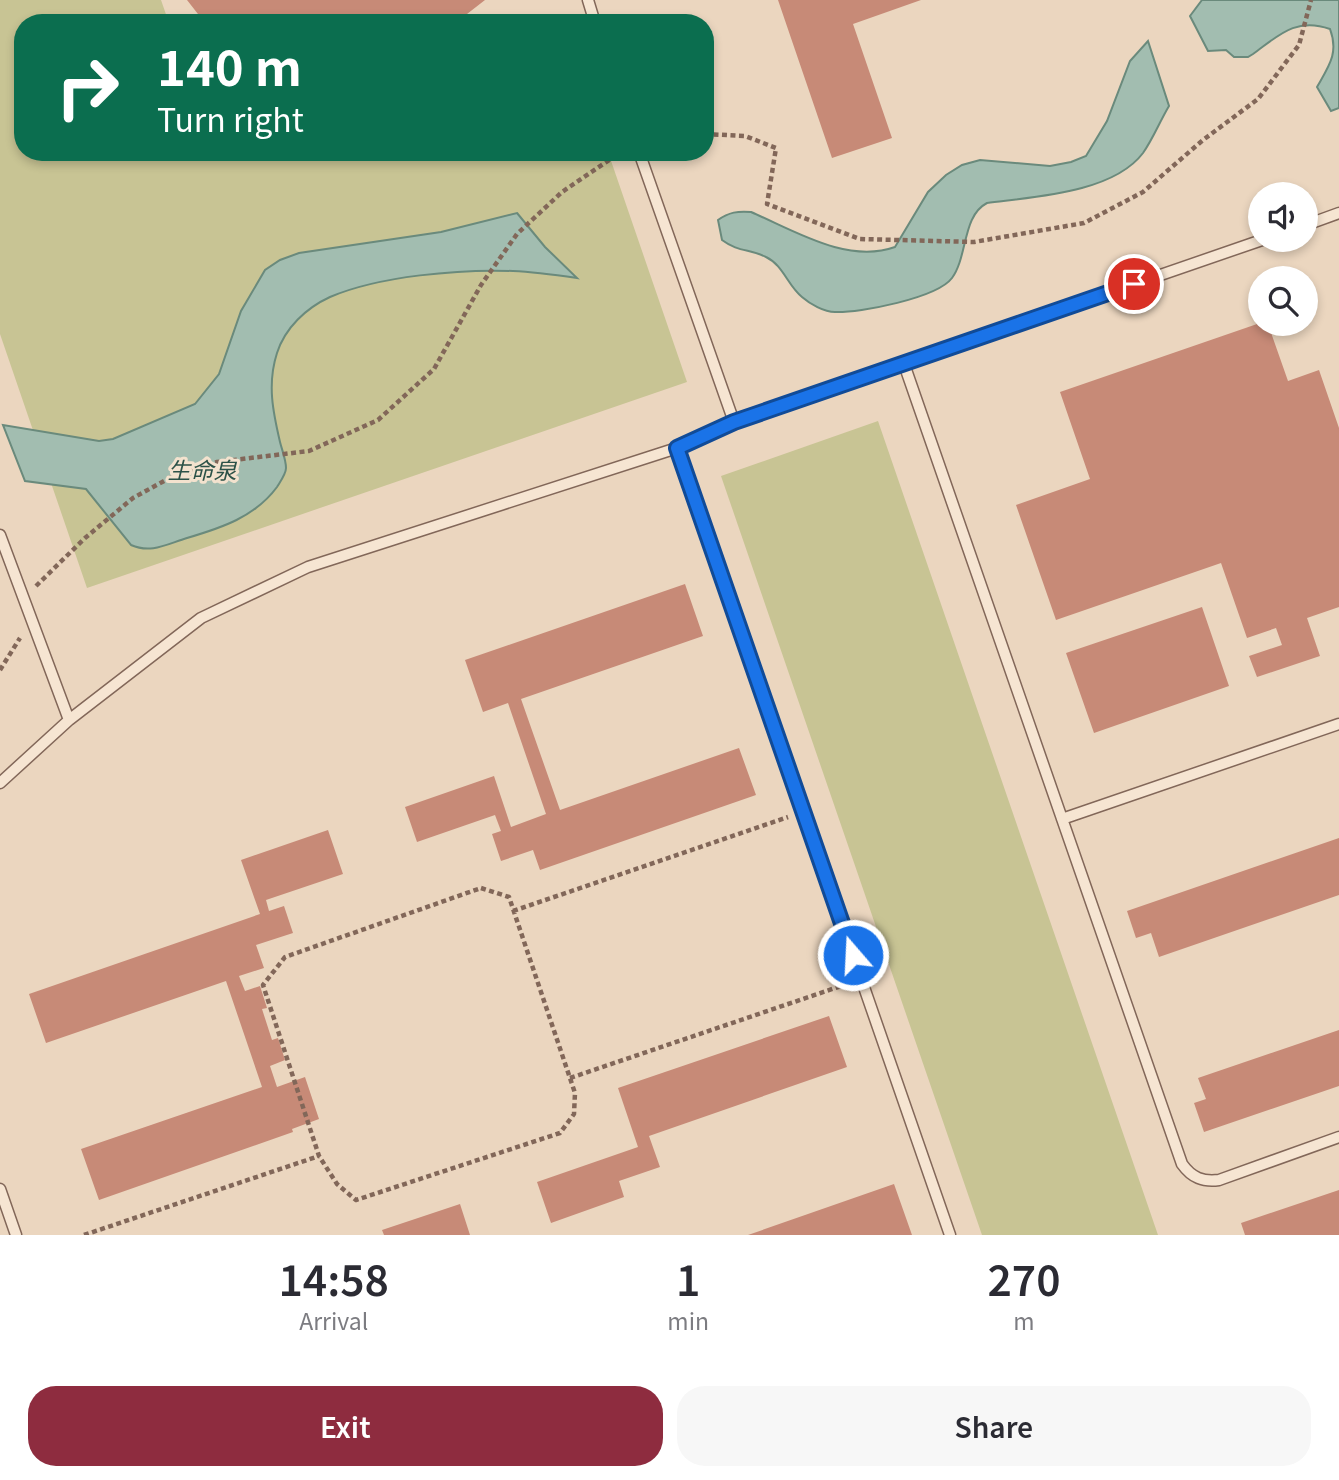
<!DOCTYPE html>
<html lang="en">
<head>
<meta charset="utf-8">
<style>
  :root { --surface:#fff; --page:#f7f7f7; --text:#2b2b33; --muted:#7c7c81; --accent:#8e2c3f }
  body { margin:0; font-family:Georgia,"Noto Sans SC",serif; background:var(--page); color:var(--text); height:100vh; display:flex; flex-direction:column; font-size:26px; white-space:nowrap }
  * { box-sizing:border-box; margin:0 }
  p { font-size:23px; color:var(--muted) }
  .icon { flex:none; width:38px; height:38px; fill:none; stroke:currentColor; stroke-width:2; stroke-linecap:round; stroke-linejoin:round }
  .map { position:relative; height:1235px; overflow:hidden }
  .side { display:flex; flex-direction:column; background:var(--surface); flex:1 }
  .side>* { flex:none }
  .top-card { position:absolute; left:14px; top:14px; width:700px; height:147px; border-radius:28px; box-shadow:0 4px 10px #0003; background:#0b6e4f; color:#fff; overflow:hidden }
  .buttons { position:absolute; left:1248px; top:182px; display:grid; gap:14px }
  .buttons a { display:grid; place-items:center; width:70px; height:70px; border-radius:50%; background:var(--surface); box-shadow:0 4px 10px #0003; font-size:35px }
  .pin { position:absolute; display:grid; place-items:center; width:60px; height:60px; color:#fff; margin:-30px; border:4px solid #fff; border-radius:50%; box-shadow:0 2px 7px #0007 }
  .me { position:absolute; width:77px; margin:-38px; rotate:341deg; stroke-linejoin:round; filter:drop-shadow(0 0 5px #0008) }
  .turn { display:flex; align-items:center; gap:24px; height:147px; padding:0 28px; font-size:32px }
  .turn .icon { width:91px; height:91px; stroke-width:2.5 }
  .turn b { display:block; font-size:49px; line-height:60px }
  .eta { display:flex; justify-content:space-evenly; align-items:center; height:119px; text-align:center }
  .eta b { font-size:42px; font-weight:600; line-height:49px }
  .action { display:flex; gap:14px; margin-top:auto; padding:14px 28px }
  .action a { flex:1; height:80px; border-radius:28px; background:var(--accent); color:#fff; font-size:28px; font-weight:600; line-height:80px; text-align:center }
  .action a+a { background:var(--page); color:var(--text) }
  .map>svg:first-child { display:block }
</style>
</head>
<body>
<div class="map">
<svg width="1339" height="1235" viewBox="0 0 1339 1235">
  <rect width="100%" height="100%" fill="#ebd6bf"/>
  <path fill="#c8c494" d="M0 0H161L169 23H23V152H608L687 382 87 588 0 334Z
    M878 421 1158 1235H982L721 476Z"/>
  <path fill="#a2bdb0" stroke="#6a8a7c" stroke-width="2" d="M1202 0H1339V108L1331 111 1317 87C1329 66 1339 53 1330 29 1296 17 1279 35 1253 54L1248 57H1234L1226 50 1208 51 1190 16Z
    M1148 41 1169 106C1160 121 1153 139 1143 153 1113 193 1033 197 987 203 962 216 968 256 952 278 937 298 860 313 835 312 824 312 810 304 802 297 788 286 783 265 766 257 750 249 738 252 722 240L718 220C729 212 738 211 751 212 795 231 847 264 895 247L928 192 946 175 962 165 980 160 1050 166 1071 162 1086 156 1107 121 1130 61Z
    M517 213 545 247 577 278C556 275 534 272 513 271 460 269 379 276 330 297 306 308 285 328 277 353 267 384 273 412 280 442 282 450 286 460 286 468 286 474 280 482 277 487 255 517 221 528 187 538 167 544 151 554 131 545L86 489 25 481 3 425 99 441 113 439 195 404 219 374 241 311 265 270 280 260 299 253 441 232Z"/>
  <path fill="#c78a77" d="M187 0H485L458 21 451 23H205Z
    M778 0H921L853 24 892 138 832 158Z
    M1260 323 1268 324 1288 381 1319 370 1339 428V607L1307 618 1320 656 1257 677 1249 656 1282 645 1276 628 1247 638 1221 563 1056 620 1016 505 1090 479 1060 392Z
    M685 584 703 636 521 699 560 810 739 748 756 795 540 870 533 850 501 861 492 834 501 831 495 815 417 842 405 807 494 776 511 827 546 814 508 703 483 712 465 660Z
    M1202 607 1229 686 1094 733 1066 653Z
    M328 830 343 874 266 900 269 911 284 906 293 933 256 945 264 968 239 976 245 991 260 986 267 1008 262 1009 272 1040 278 1038 285 1060 270 1066 277 1087 305 1077 319 1119 292 1129 293 1132 99 1200 81 1149 262 1087 226 981 46 1043 29 994 260 914 241 860Z
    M1339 838V895L1159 957 1151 933 1136 938 1127 911Z
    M829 1016 847 1067 649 1136 660 1167 619 1181 624 1197 551 1223 537 1182 638 1147 618 1088Z
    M1339 1030V1086L1204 1132 1194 1103 1206 1099 1198 1078Z
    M894 1184 912 1235H748Z
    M1339 1190V1235H1245L1241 1223Z
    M460 1204 470 1235H384L382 1230Z"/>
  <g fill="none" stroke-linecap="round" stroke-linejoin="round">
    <g stroke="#826759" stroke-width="13">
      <path id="lane" d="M588 0 595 23
        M639 152 734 422
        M1306 225 1339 213
        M904 364 1182 1164C1192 1178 1203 1182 1219 1180L1339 1137
        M677 448 950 1235
        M0 535 69 720
        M0 783 69 720 201 618 308 567 677 448 734 422 1262 240
        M1062 819 1339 724
        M0 1189 16 1235"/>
    </g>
    <path stroke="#826759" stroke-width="4.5" stroke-dasharray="5 3.5" stroke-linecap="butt" d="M705 134 745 136 776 148 767 204 860 239 974 242 1084 223 1143 192 1203 140 1258 99 1299 45 1311 0
      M36 586 85 538 133 498 175 475 217 462 309 451 378 420 434 369 481 285 517 234 562 192 621 152
      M0 670 20 638
      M481 888 509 897 575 1093 574 1114 560 1133 356 1200 337 1184 319 1156 263 985 285 957Z
      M513 911 788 817
      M570 1078 847 984
      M84 1235 319 1156"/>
    <use href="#lane" stroke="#f6e5d2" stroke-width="10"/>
  </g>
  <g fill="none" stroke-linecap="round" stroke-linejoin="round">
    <g stroke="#114b97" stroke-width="18">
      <path id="route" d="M853 955 677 448 734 422 1134 284"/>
    </g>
    <use href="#route" stroke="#1a73e8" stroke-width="12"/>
  </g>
  <g text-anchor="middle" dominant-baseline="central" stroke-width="6" stroke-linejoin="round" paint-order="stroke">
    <g font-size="23" font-style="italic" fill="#2c5248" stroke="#f3e2ce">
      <text x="202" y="469">生命泉</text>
    </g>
  </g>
</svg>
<div class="buttons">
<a><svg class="icon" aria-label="sound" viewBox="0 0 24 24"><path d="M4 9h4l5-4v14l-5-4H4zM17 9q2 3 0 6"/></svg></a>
<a><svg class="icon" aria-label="search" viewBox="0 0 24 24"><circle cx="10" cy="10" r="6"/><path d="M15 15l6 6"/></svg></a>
</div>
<div class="pin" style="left:1134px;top:284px;background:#d93025"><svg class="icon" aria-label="arrive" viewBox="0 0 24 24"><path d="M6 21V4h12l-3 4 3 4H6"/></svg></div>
<svg class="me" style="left:853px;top:955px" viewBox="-20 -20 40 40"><circle r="17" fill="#1a73e8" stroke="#fff" stroke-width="3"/><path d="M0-11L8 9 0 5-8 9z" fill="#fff"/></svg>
<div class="top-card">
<div class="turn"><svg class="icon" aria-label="right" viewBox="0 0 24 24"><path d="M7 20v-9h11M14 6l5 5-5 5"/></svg><div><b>140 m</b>Turn right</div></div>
</div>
</div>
<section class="side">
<div class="eta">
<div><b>14:58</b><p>Arrival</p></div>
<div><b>1</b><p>min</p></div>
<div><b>270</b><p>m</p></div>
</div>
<div class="action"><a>Exit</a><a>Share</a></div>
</section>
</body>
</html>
